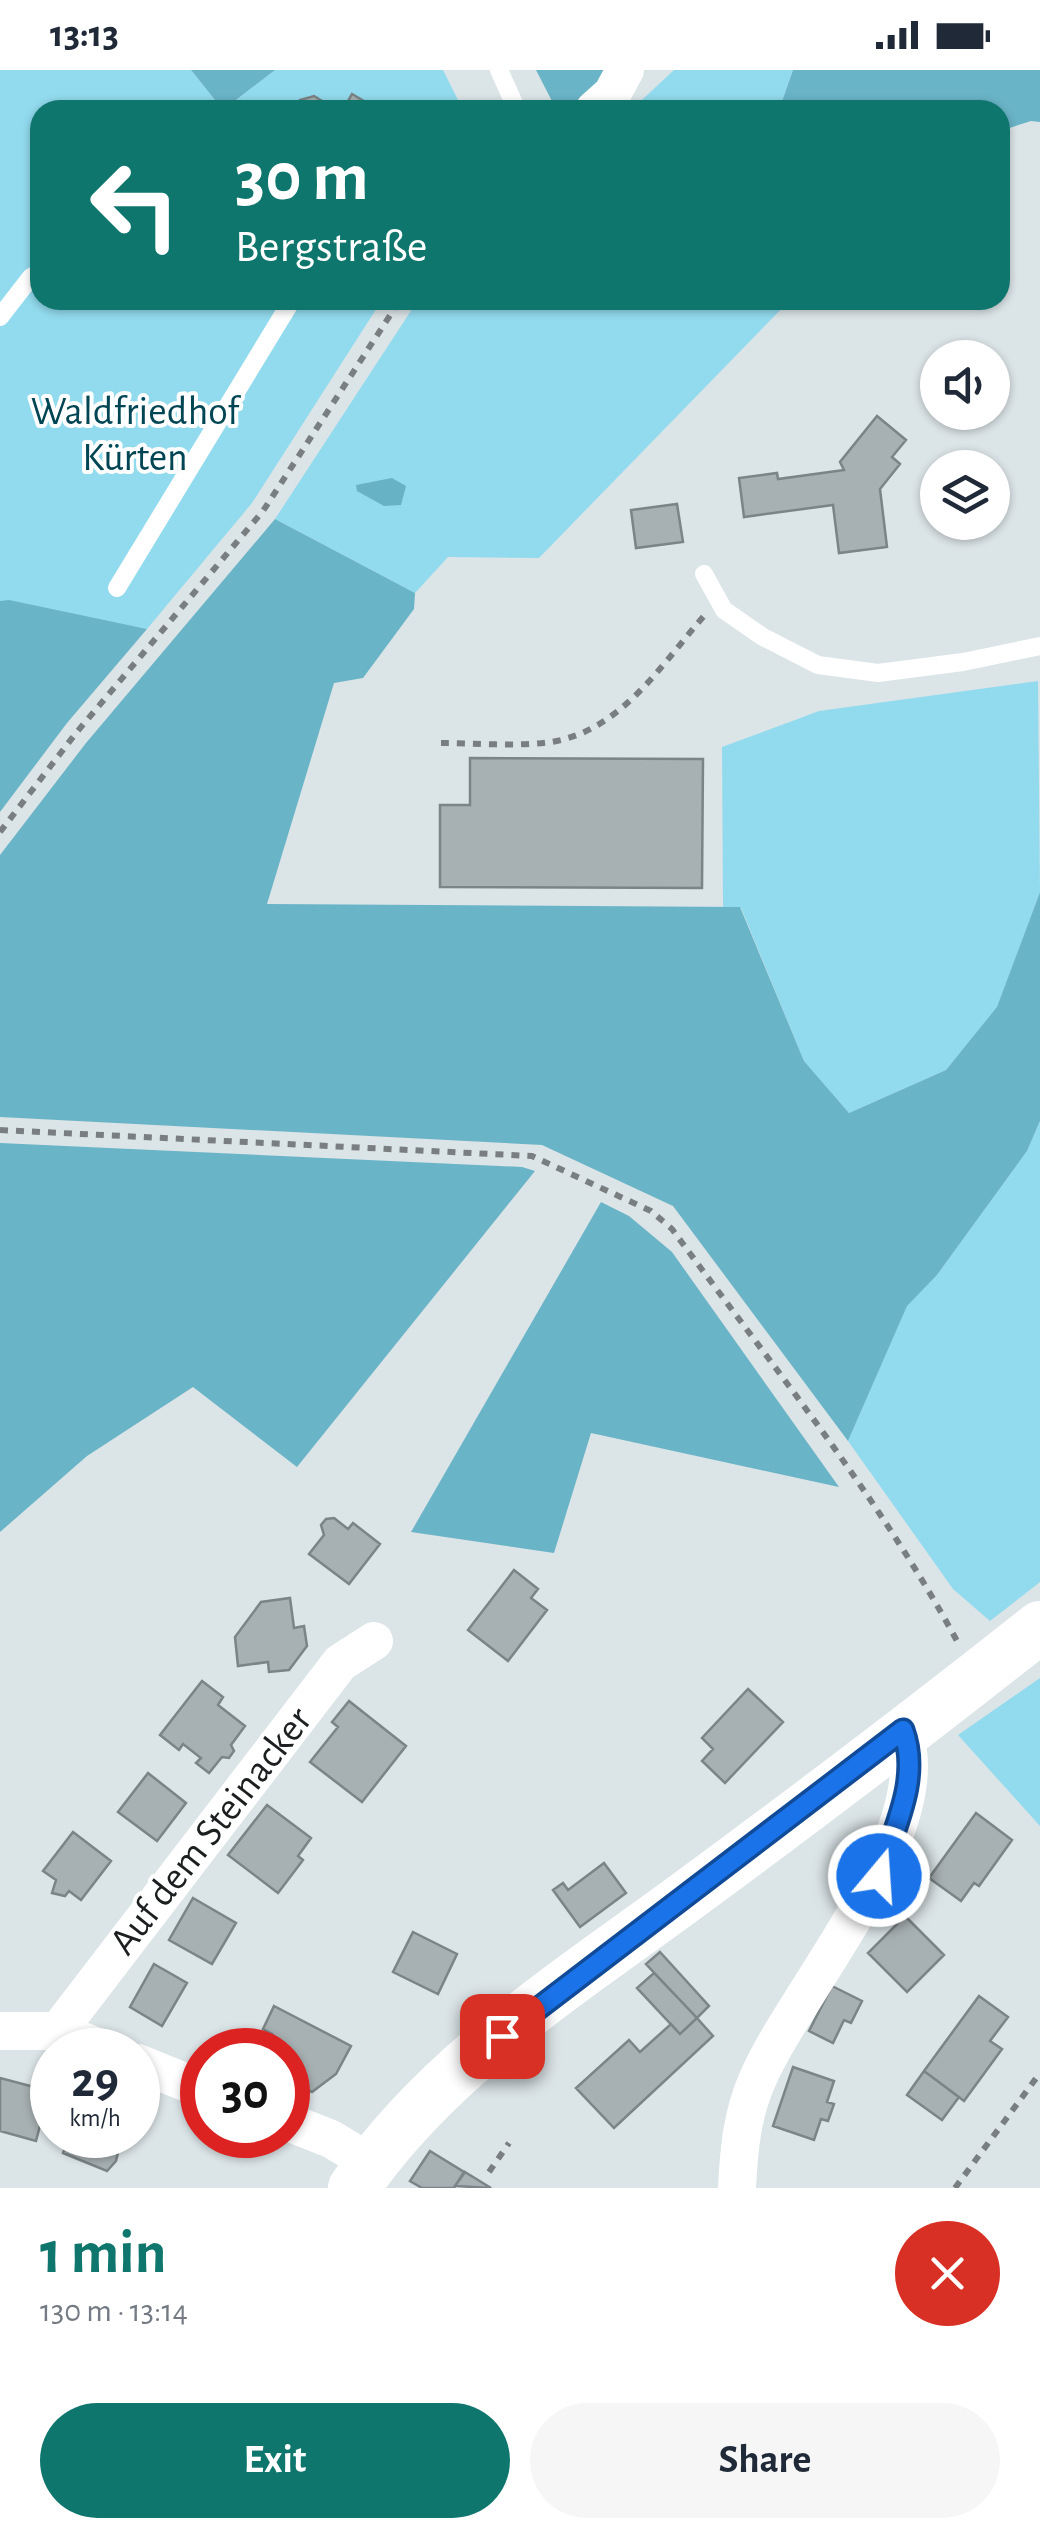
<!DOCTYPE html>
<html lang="en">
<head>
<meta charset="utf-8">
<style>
  :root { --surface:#fff; --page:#f6f6f7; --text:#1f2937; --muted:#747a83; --accent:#0f766e }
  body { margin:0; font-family:"Alegreya Sans",sans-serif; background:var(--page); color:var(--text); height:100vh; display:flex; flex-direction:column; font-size:38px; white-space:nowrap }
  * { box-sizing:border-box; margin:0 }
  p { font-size:32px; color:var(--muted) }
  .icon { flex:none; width:55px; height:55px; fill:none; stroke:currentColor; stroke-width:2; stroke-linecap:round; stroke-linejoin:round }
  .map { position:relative; height:2118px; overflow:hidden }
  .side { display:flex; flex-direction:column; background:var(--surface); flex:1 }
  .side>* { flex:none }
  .banner { position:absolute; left:30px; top:30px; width:980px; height:210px; border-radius:30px; box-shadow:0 2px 8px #0004; background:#0f766e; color:#fff; overflow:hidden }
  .buttons { position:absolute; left:920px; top:270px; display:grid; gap:20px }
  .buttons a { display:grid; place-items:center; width:90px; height:90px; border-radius:50%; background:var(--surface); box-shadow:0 2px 8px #0004; font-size:50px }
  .speed { position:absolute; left:30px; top:1958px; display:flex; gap:20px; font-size:50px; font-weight:700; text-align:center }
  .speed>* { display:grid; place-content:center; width:130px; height:130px; border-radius:50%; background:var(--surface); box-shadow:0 2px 8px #0004; line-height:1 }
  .speed small { font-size:25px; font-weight:400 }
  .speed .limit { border:15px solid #d22; background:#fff; color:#111 }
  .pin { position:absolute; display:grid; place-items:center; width:85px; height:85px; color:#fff; margin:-42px; border-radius:20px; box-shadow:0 5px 15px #0006 }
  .me { position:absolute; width:110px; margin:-55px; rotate:18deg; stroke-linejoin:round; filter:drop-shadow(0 0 8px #0008) }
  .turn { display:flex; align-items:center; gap:35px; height:210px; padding:0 40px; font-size:45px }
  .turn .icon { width:130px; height:130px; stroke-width:2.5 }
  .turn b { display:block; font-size:70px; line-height:85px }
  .round { display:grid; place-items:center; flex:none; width:105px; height:105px; border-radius:52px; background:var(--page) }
  .headline { display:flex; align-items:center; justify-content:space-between; height:170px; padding:0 40px }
  h1 { font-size:60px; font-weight:600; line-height:75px; color:var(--accent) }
  .cta { display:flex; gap:20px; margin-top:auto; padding:20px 40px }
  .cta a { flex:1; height:115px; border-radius:60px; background:var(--accent); color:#fff; font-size:40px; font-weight:600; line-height:115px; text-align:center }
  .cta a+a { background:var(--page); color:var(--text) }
  .status { display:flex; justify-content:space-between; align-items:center; height:70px; padding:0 50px; background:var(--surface); direction:ltr }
  .status svg { height:28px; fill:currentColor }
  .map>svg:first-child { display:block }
</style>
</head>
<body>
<div class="status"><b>13:13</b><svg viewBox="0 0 49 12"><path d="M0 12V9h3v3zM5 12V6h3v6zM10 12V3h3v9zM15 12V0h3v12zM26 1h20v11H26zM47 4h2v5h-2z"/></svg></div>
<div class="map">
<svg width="1040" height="2118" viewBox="0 0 1040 2118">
  <rect width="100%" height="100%" fill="#dbe4e7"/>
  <path fill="#92dbee" d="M0 0H191L223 40 275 0H443L463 40H40V230H382L252 433 147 559 0 531Z
    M674 0H793L779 40H631Z
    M418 230H790L539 488 448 487 415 523 275 449Z
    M1038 611 1040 822 997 938 946 1000 849 1043 804 991 741 838 723 837 722 677 819 641Z
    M1040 1051V1512L990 1551 953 1519 848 1371 907 1235 937 1205 1027 1081Z
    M1040 1608V1756L958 1665Z"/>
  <path fill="#6ab4c7" d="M191 0H275L223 40Z
    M536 0H608L586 40H546L554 35Z
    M793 0H1040V52L1031 51 1000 61V40H779Z
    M275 449 415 523 414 539 363 608 334 613 267 834 740 837 804 991 849 1043 946 1000 997 937 1040 822V1051L1027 1081 937 1205 907 1236 848 1371 673 1136 542 1075 0 1047V785L86 673Z
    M9 530 147 559 67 653 0 742V531Z
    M0 1073 522 1097 535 1101 297 1397 193 1317 87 1386 0 1462Z
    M601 1132 629 1146 672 1182 839 1417 591 1363 554 1483 411 1462Z"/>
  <path fill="#68b2c5" d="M392 408 406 416 401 435 384 436 357 421 356 415Z"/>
  <path fill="#a7b0b2" stroke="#7b8486" stroke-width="2.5" d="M352 24 379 40H343Z
    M314 26 337 40H297L300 30Z
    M877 346 906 370 892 387 900 394 880 419 887 477 839 483 833 435 744 447 739 408 777 403 778 409 844 400 840 392Z
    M677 434 683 472 636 478 631 440Z
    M470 688 703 689 702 818 440 817V735H470Z
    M334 1448 348 1459 353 1453 380 1474 349 1514 309 1484 324 1465 321 1455 326 1449Z
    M514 1500 538 1519 531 1528 547 1540 508 1591 468 1560Z
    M290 1528 294 1558 304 1556 307 1576 289 1600 269 1602 268 1592 238 1596 235 1567 261 1532Z
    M202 1611 223 1627 218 1635 245 1656 231 1675 234 1681 229 1688 222 1687 209 1703 196 1693 201 1688 183 1674 179 1680 160 1665Z
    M748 1619 783 1652 725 1713 702 1691 713 1679 702 1668Z
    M349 1631 406 1676 362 1732 310 1692 338 1657 332 1652Z
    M148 1703 186 1733 157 1771 118 1742Z
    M267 1735 311 1768 298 1786 303 1790 278 1823 228 1785Z
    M976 1743 1012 1770 979 1816 974 1813 961 1831 929 1808Z
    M73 1762 111 1791 81 1830 69 1821 65 1826 52 1823 56 1810 43 1801Z
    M604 1793 626 1823 580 1857 553 1820 563 1813 568 1820Z
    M193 1828 236 1853 212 1894 169 1870Z
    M905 1846 944 1885 907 1922 868 1883Z
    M413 1862 457 1884 438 1924 393 1902Z
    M660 1882 709 1936 697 1948 646 1894Z
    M154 1894 187 1913 162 1956 130 1937Z
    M654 1903 697 1948 680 1964 637 1918Z
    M832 1916 862 1931 851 1953 844 1950 833 1973 809 1961Z
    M979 1926 1008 1947 990 1971 1002 1979 964 2031 924 2001Z
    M274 1936 351 1976 336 2004 312 2022 293 2012 288 2015V1980H264L272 1964 263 1959Z
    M697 1948 713 1966 614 2058 576 2018 629 1970 640 1982 671 1954 680 1964Z
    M793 1997 834 2011 827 2032 834 2034 828 2051 821 2049 814 2070 773 2056Z
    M924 2001 959 2027 942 2050 907 2025Z
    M0 2008 49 2021 36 2071 0 2061Z
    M70 2065H122L116 2091 107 2101 63 2083Z
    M430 2081 464 2102 454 2118H422L410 2111Z
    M465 2102 491 2118 455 2116Z"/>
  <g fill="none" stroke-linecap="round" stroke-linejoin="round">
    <path stroke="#797f81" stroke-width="6" stroke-dasharray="8 8" stroke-linecap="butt" d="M441 673C476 673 516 677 551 672 621 661 660 596 704 546
      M0 762 76 663 263 441 400 230
      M0 1060 532 1086 651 1141 672 1159C770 1293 878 1425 957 1571
      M489 2102 509 2073
      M955 2118 1040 2003"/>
    <path stroke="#fff" stroke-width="18" d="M499 0 517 40
      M0 247 31 207 40 202
      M704 504 724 540 763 567 818 595 878 603 963 592 1040 576
      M117 518 292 230"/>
    <path stroke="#fff" stroke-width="38" d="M594 40 612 24 625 0
      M0 1961H58L105 1980
      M58 1961 340 1593 374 1571
      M138 1993 202 2019
      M288 2052 331 2069 371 2093
      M737 2118C739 2078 742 2043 759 2006 799 1917 940 1757 903 1661"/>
    <path stroke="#fff" stroke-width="52" d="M354 2118C437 1997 567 1914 683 1829 804 1740 923 1650 1040 1557"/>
  </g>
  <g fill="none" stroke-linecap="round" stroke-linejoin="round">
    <g stroke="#114b97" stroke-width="25">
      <path id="route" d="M502 1966 903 1660C921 1709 894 1758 879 1806"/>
    </g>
    <use href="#route" stroke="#1a73e8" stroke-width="18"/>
  </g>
  <g text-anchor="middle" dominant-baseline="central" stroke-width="8" stroke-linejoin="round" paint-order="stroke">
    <g font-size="40" fill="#004553" stroke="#fff">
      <text x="135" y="342">Waldfriedhof<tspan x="135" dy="46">Kürten</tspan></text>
    </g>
    <g font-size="40" fill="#1c1f20" stroke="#fff">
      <text transform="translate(211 1761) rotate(-52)">Auf dem Steinacker</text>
    </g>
  </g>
</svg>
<div class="buttons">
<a><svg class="icon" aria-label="sound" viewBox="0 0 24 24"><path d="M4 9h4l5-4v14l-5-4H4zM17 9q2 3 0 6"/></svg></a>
<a><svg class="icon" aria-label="layers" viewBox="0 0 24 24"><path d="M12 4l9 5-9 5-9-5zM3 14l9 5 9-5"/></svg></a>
</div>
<div class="speed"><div>29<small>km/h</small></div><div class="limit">30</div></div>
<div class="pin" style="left:502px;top:1966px;background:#d93025"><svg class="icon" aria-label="arrive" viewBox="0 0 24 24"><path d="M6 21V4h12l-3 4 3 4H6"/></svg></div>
<svg class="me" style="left:879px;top:1806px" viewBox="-20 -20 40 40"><circle r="17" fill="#1a73e8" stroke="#fff" stroke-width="3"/><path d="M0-11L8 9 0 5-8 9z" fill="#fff"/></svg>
<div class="banner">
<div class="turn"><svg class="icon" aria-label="left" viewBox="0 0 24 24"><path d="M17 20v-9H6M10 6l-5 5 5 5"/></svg><div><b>30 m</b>Bergstraße</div></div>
</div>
</div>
<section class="side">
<div class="headline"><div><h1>1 min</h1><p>130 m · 13:14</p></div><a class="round" style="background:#d93025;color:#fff"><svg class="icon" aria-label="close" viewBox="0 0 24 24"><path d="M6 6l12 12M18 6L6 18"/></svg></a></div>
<div class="cta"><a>Exit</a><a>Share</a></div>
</section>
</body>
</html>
